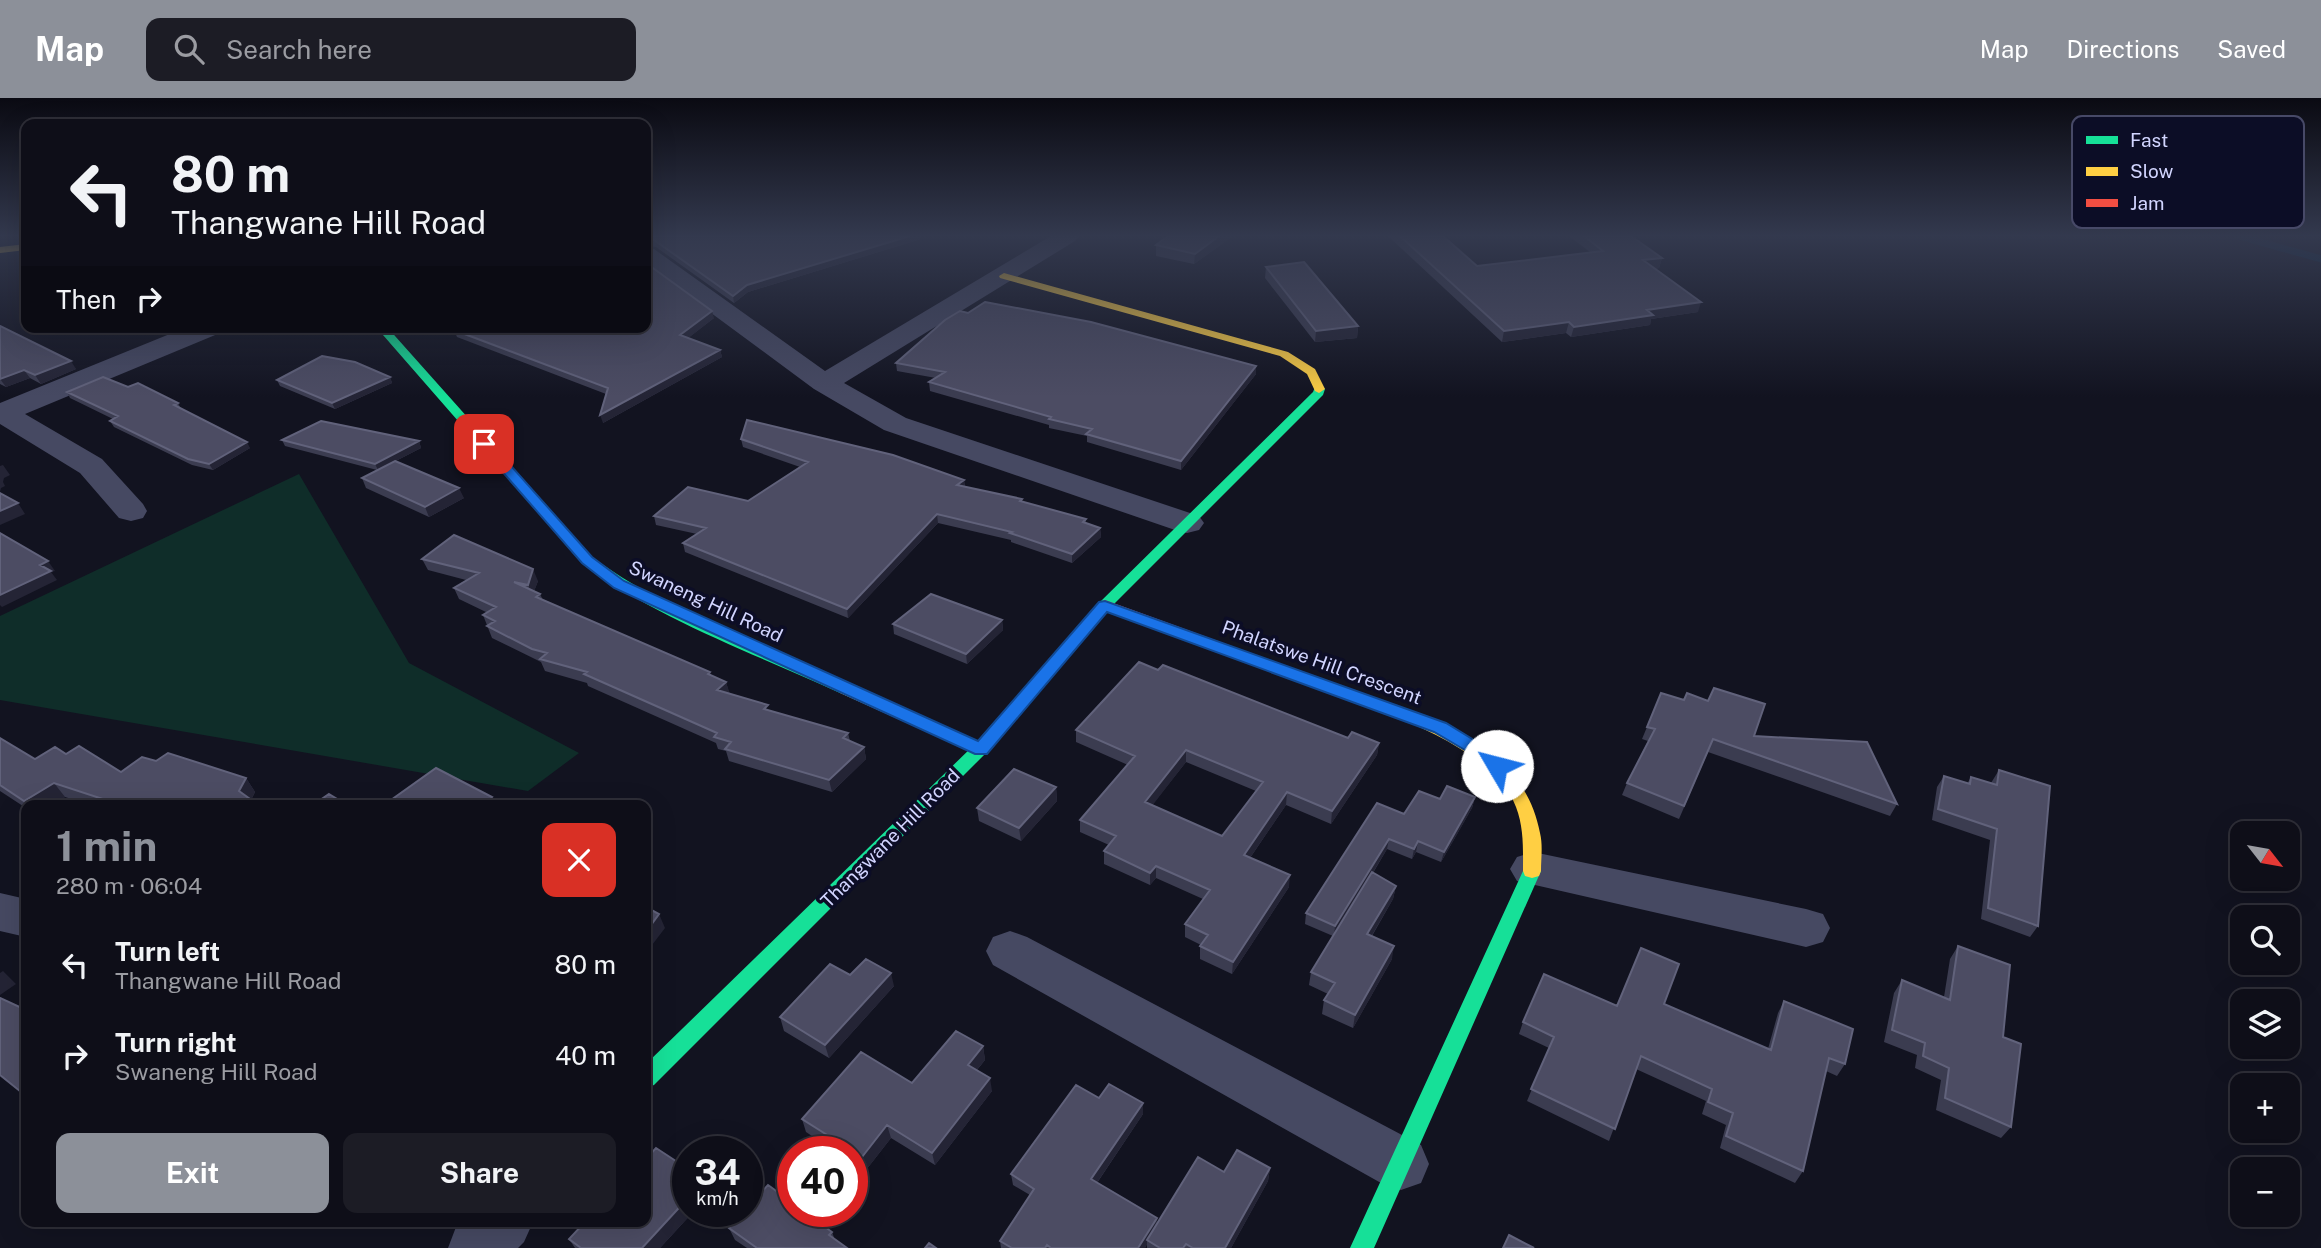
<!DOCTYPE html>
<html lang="en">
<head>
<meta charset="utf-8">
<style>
  :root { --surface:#0e0e18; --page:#1c1c25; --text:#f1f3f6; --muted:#9b9ca2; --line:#2e2e37; --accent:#8c9099 }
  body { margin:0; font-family:"Public Sans",sans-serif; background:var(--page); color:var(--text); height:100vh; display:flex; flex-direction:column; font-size:26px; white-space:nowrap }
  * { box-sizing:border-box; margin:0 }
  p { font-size:23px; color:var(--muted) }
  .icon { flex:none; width:38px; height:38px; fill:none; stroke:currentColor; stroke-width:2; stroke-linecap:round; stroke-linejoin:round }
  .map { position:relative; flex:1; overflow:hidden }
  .drawer { position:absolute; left:21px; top:702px; width:630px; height:427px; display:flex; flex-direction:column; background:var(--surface); border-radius:14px; box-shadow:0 7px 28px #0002,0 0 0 2px var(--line) }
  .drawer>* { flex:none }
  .banner { position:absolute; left:21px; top:21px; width:630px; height:214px; border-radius:14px; box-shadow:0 7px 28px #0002,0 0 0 2px var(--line); background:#0e0e18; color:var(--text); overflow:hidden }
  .needle { width:46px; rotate:121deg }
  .controls { position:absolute; left:2230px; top:723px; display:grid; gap:14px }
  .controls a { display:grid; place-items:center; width:70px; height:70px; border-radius:14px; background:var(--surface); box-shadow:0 7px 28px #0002,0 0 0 2px var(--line); font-size:35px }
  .speed { position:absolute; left:672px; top:1038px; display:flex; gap:14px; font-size:35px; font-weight:700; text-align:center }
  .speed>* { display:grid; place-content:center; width:91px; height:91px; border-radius:50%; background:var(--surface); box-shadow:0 7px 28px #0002,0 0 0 2px var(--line); line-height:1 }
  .speed small { font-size:18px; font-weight:400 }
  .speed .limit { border:10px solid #d22; background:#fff; color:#111 }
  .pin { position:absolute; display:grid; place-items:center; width:60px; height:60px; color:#fff; margin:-30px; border-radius:14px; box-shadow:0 4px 10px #0006 }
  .me { position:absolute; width:77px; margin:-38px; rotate:307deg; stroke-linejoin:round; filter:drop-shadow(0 0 5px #0008) }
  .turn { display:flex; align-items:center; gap:24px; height:147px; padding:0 35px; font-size:32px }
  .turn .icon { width:91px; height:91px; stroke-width:2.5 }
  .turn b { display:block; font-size:49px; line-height:60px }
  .then { display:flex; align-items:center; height:66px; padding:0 35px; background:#0003; gap:14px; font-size:26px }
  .round { display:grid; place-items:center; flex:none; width:74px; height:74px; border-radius:14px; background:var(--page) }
  .headline { display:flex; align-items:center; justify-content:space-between; height:119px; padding:0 35px }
  h1 { font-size:42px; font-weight:700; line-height:52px; color:var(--accent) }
  .button { display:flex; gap:14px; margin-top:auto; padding:14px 35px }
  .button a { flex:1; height:80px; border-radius:14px; background:var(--accent); color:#fff; font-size:28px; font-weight:700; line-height:80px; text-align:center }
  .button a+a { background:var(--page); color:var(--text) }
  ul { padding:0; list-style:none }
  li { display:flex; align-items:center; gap:21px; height:91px; padding:0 35px }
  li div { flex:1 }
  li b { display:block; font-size:26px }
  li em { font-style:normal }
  header { display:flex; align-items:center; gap:42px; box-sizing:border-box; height:98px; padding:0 35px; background:var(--accent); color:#fff }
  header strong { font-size:33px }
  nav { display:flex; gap:38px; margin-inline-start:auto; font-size:24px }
  .search { width:490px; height:63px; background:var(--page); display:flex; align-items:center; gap:18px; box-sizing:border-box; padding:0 24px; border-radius:14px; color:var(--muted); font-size:26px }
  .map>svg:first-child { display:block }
</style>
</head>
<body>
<header>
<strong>Map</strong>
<div class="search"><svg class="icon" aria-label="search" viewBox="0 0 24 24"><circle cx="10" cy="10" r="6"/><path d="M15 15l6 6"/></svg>Search here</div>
<nav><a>Map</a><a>Directions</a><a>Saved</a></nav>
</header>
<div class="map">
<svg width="2321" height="1150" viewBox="0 0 2321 1150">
  <rect width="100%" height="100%" fill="#121320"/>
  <path fill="#0f2d29" d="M299 376 409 565 579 655 528 693 0 602V518Z"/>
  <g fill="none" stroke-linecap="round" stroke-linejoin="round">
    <path stroke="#062743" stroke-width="7" d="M2239 138 2321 161"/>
    <path fill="#464962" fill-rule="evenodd" d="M1051 138H1079L1075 143 844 285 906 320 1199 418 1204 425 1199 432 1187 435 1175 432 884 332 814 291 646 167V149L654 151 825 273Z
      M187 229H224L220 235 25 316 102 361 143 406 147 413 143 420 131 423 119 420 80 375 0 326V305Z
      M1533 754 1806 811 1823 816 1830 830 1823 844 1806 849 1517 783 1510 771 1517 759Z
      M0 795 26 801V839L0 833Z
      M1010 833 1027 839 1421 1047 1429 1066 1421 1085 1401 1092 1381 1085 993 867 986 853 993 839Z
      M463 1124H533L524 1144 518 1150H448L456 1129Z"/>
    <path fill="#16e098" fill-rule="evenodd" d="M376 229H387L592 459C670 516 764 548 852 587L854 591 852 595H840C753 555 659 522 582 465Z
      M1319 287 1325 291 1323 297 1110 510 986 655 654 987 646 990V966L974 647 1100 504 1313 294 1315 289Z
      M1532 766 1539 768 1541 773 1374 1150H1350L1523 773 1525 768Z"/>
    <path fill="#ffcf43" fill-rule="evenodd" d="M26 146V152L0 155V149Z
      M1004 175 1288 254 1315 271 1325 291 1319 295 1315 293 1307 276 1280 258 1000 180 999 178Z
      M1289 570C1323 579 1357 594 1390 606 1457 631 1525 657 1540 735 1543 747 1541 761 1541 773L1539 778 1532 780 1525 778 1523 773C1523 751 1524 730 1516 709 1490 640 1349 602 1283 579L1281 575Z
      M846 586 986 647 988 651 986 655H974L840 595 838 591 840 587Z"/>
    <path fill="#f24e42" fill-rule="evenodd" d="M1105 502 1295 571 1297 575 1295 579H1283L1100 510 1098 507 1100 504Z"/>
  </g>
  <path fill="#3b3c50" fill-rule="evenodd" d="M646 138H921V141L748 194 734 205 656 149 646 147Z
    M1168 138H1233L1194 166 1156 158V147Z
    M1388 138H1443L1477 168 1590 154 1569 138H1631L1662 160 1659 170 1655 171 1698 214 1651 221 1650 227 1571 239 1566 235 1502 244Z
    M1266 169 1358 228 1357 240 1315 244 1265 180Z
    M968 215 1256 268V276L1181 372 1087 344V338L1049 330V327L930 293 929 284 936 280 897 273 896 265Z
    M714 220 688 240 720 252 722 259 603 325 606 296 457 239 454 232Z
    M0 228 76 271 41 286 30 280 6 289 0 286Z
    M390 279 392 285 335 311 280 288 277 282Z
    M128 289 178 305 181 311 250 350 213 372 192 367 114 329 110 323 113 321 70 300 67 294Z
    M741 341 964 382 965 389 1086 421V425L1100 430 1101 439 1072 465 1011 444V442L938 425 848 520 685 454 683 445 697 436 656 427 654 418 748 403 800 369 743 349Z
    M282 342 419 343 421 350 390 366 464 400 429 419 366 390 362 380 377 372 285 348Z
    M422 461 538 483 534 493 540 496 543 502 710 574 711 578 726 584 729 595 769 612 848 635 850 643 864 649 866 661 832 694 729 663 726 653 718 651 716 645 588 588 587 585 545 573 541 564 492 540 483 517 488 515 459 501 454 490 466 482 428 472Z
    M1002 522 1003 532 967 566 894 536 893 526Z
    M1158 572 1348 640 1379 645 1377 657 1331 726 1286 707 1250 760 1289 789 1232 876 1200 861V848L1201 847 1185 839V826L1203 801 1156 780 1150 787 1104 766V753L1109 747 1080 734V722L1128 667 1076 644V632ZM1186 664 1256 693 1222 738 1152 707Z
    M1647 629 1754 638 1897 706 1890 718 1708 654 1679 721 1622 697 1627 685 1648 643 1642 641Z
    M0 640 35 661 66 656 121 674 156 663 246 680 255 694 251 702 254 707H91L65 699 51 707H26V710L0 693Z
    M1999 672 2038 828 2030 839 1981 821 1990 742 1932 722 1937 689 1944 678 1967 686 1971 679 1991 685Z
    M1056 689 1057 703 1021 743 979 723 977 710Z
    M1475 699 1472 710 1441 764 1416 754 1412 761 1387 751 1373 775 1396 788 1393 801 1372 838 1392 861 1353 930 1322 916 1324 902 1328 896 1309 887 1311 874 1333 838 1305 826 1306 815 1404 716 1440 701Z
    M1958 848 2003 939 2011 1029 2001 1040 1936 1012 1941 982 1915 970 1917 957 1884 944 1894 895 1902 882 1944 899 1950 861Z
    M850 877 894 888 829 960 784 933 780 919Z
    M1784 903 1845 966 1837 978 1826 973 1803 1073 1795 1085 1720 1050 1726 1027 1702 1016 1706 1003 1636 971 1609 1043 1527 1003 1549 950 1519 936 1523 924 1617 908 1664 906 1768 951 1778 915Z
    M983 948 985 962 977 972 992 993 935 1067 891 1040 866 1072 852 1064V1054H836L806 1034 802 1021 912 985Z
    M1099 1000 1143 1016 1097 1085 1157 1127 1224 1074 1270 1070 1268 1083 1231 1150H1147V1146L1145 1150H1001L1000 1143 1030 1097 1013 1087 1011 1076Z
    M694 1113 660 1150H575L569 1141Z
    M729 1130 832 1134 835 1142 847 1150H747L735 1142Z"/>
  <path fill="#242435" d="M910 138H921V141L748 194 734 205 733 198 747 187Z
    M1219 138H1233L1194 166 1195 156Z
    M1662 160 1659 170 1641 173 1643 162Z
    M1701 204 1698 214 1651 221 1650 227 1571 239 1574 229 1647 212Z
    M712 213 714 220 682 245 680 237Z
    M1569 224 1566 235 1502 244 1504 233Z
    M1358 228 1357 240 1315 244 1316 233Z
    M720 252 722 259 603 325 600 317Z
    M71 263 76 271 41 286 35 277Z
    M1256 268V276L1181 372V363Z
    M24 272 30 280 6 289 0 281Z
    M390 279 392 285 335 311 332 305Z
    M419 343 421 350 378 372 375 366Z
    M247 344 250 350 213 372 209 366Z
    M3 367 10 377 4 380 3 384 5 388 1 390 0 394V368Z
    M964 382 965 390 957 387Z
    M459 390 464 400 429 419 425 409Z
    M18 405 25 416 0 427V413Z
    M937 416 938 425 848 520 847 511Z
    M1100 430 1101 439 1072 465V456Z
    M48 463 55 473 51 474 57 482 2 509 0 507V497L40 467Z
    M533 471 538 483 532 499 528 487Z
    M1002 522 1003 532 967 566 966 556Z
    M726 584 730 596 717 592Z
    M1379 645 1377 657 1331 726 1332 713Z
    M864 649 866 661 832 694 829 682Z
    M1186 652V664L1145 717V704Z
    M246 680 255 694 251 702 254 707H241L239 693Z
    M54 685 65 699 51 707H28L24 703Z
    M1056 689 1057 703 1021 743 1019 730Z
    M1287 694 1286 707 1243 770 1244 757Z
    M492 699 496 707H483Z
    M1475 699 1472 710 1441 764 1444 754Z
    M141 701 146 707H133Z
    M1389 741 1387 751 1334 839 1335 828Z
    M1418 743 1416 754 1412 761 1414 751Z
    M1156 768V780L1150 787V775Z
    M1290 777 1289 789 1232 876 1233 864Z
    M1396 788 1393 801 1365 849 1367 836Z
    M659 816 665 830 646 855V834Z
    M1394 848 1392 861 1353 930 1355 917Z
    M3 873 16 886 0 897V875Z
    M891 875 894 888 829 960 825 947Z
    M983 948 985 962 970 980 968 967Z
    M990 980 992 993 935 1067 932 1055Z
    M1143 1005V1016L1092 1092 1091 1081Z
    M887 1027 891 1040 866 1072 862 1059Z
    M1270 1070 1268 1083 1231 1150H1225Z
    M688 1100V1113H694L660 1150H642Z
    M1157 1120V1130L1147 1142V1146L1145 1150H1138Z"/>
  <path fill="#4c4c63" stroke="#61627b" stroke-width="2" fill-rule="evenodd" d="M646 138H910L747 187 733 198 654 142 646 141Z
    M1168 138H1219L1195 156 1156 147Z
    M1400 138H1443L1477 168 1603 153 1584 138H1631L1662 160 1643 162 1701 204 1647 212 1653 217 1574 229 1569 224 1504 233Z
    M1304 164 1358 228 1316 233 1266 169Z
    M646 165 712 213 680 237 720 252 600 317 608 290 454 232 460 229H646Z
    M985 204 1091 224 1256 268 1181 363 1086 336 1092 331 1049 321 1051 319 929 284 945 274 896 265 945 222 960 213 968 215Z
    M0 228 71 263 35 277 24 272 0 281Z
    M322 258 355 264 390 279 332 305 277 282Z
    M103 279 128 289 138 285 178 305 174 307 247 344 209 366 188 361 110 323 118 318 67 294Z
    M747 322 893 357 964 382 957 387 1022 401 1020 403 1086 421 1083 424 1100 430 1072 456 1010 435 1012 434 937 416 847 511 683 445 706 430 654 418 688 389 748 403 808 364 741 341Z
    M321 323 419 343 375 366 282 342Z
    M395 363 459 390 425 409 362 380Z
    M0 395 18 405 0 413Z
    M0 435 48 463 40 467 51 473 0 497Z
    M454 437 533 471 528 487 514 484 540 496 536 499 710 574 708 576 726 584 717 592 768 607 764 611 848 635 843 640 864 649 829 682 725 651 731 644 714 639 717 635 584 576 587 574 540 561 547 555 532 551 487 528 495 523 483 517 496 509 454 490 479 475 422 461Z
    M931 496 1002 522 966 556 893 526Z
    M1139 564 1158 572 1163 567 1348 640 1352 634 1379 645 1332 713 1287 694 1244 757 1290 777 1233 864 1200 848 1208 837 1185 826 1210 792 1156 768 1150 775 1104 753 1116 738 1080 722 1135 658 1076 632ZM1186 652 1263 684 1222 738 1145 704Z
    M1714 590 1765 606 1754 638 1867 644 1897 706 1713 641 1684 708 1627 685 1655 631 1647 629 1661 595 1684 602 1687 595 1708 603Z
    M0 640 35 661 55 649 66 656 79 648 121 674 142 659 156 663 168 655 246 680 239 693 250 701 241 707H150L141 701 133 707H121L54 685 24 703 0 687Z
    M436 670 492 699 483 707H484H384Z
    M1014 671 1056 689 1019 730 977 710Z
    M1999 672 2050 688 2038 828 1988 810 1997 731 1938 711 1944 678 1970 686 1971 679 1997 687Z
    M1447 688 1475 699 1444 754 1418 743 1414 751 1389 741 1335 828 1306 815 1377 705 1404 716 1419 693 1440 701Z
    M329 696 347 707H313Z
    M1372 774 1396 788 1367 836 1394 848 1355 917 1324 902 1335 885 1311 874Z
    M646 809 659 816 646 834Z
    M1958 848 2010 867 2003 939 2021 946 2011 1029 1945 1000 1949 970 1923 958 1925 945 1892 932 1902 882 1950 902Z
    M1641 850 1679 866 1664 906 1771 952 1784 903 1853 931 1845 966 1829 960 1803 1073 1726 1038 1733 1015 1708 1004 1712 991 1641 958 1615 1031 1531 991 1554 939 1523 924 1544 876 1617 908Z
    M866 861 891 875 825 947 780 919 830 866 850 877Z
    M0 900 26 912V998L0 977Z
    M956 933 983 948 968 967 990 980 932 1055 887 1027 862 1059 802 1021 861 954 912 985Z
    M1109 986 1143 1005 1091 1081 1157 1120 1138 1150H1051L1047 1147 1045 1150H1012L1000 1143 1034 1091 1011 1076 1076 987 1099 1000Z
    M656 1050 688 1071V1100L642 1150H581L569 1141 585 1124H646V1061Z
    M1237 1052 1270 1070 1225 1150H1193L1186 1146 1183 1150H1160L1147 1142 1198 1059 1224 1074Z
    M768 1087 793 1105V1113H803L832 1134 829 1137 847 1150H757L729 1130 745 1113H747V1110Z
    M1509 1137 1534 1150H1503Z
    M929 1145 936 1150H925Z"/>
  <linearGradient id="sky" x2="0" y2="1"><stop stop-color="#0a0a12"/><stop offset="0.46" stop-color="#33394e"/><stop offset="1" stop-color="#33394e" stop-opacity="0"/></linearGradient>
  <rect width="2321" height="299" fill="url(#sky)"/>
  <path fill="#1a73e8" stroke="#114b97" stroke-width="2" d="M484 342 489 343 592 459 624 483 978 643 1099 504 1105 503 1446 625 1487 650 1506 668 1503 672H1491L1475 658 1434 634 1107 514 987 656H975L614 490 582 465 480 348 478 346Z"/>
  <g text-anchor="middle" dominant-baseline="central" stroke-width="7" stroke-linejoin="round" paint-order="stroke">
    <g font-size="19" fill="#d2d5ff" stroke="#0c0d26">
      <text transform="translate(706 503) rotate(25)">Swaneng Hill Road</text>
      <text transform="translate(1322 564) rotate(20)">Phalatswe Hill Crescent</text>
      <text transform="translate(890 740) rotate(-45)">Thangwane Hill Road</text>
    </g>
  </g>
  <rect x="2072" y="18" width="232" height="112" rx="10" fill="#0c0d26" stroke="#474967" stroke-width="2"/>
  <rect x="2086" y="38" width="32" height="8" fill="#16e098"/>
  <rect x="2086" y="69" width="32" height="9" fill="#ffcf43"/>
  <rect x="2086" y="101" width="32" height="8" fill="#f24e42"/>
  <g font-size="19" fill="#d2d5ff">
    <text x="2130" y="49">Fast</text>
    <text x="2130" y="80">Slow</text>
    <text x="2130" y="112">Jam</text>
  </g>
</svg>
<div class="controls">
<a><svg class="needle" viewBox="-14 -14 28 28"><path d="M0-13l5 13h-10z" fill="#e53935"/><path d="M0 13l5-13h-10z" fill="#9b9ca2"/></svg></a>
<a><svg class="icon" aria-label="search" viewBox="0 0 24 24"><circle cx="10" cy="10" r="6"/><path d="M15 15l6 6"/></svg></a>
<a><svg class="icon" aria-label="layers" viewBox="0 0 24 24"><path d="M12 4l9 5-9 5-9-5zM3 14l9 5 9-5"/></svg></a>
<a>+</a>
<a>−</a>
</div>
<div class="speed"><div>34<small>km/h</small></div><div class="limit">40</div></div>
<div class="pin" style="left:484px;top:346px;background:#d93025"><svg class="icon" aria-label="arrive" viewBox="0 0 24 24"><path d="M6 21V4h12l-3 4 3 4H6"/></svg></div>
<svg class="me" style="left:1497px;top:668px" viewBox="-20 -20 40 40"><circle r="19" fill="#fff"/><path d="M0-13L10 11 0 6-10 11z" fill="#1a73e8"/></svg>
<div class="banner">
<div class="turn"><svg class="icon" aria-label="left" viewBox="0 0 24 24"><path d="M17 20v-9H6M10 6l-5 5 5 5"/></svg><div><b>80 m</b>Thangwane Hill Road</div></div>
<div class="then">Then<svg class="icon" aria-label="right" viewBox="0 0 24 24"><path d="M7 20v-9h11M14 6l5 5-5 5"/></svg></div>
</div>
<section class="drawer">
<div class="headline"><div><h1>1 min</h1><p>280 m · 06:04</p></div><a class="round" style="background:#d93025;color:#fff"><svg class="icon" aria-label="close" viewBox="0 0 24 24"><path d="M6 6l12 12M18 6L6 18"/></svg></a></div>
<ul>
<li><svg class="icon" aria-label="left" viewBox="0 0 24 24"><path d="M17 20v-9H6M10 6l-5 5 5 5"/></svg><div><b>Turn left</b><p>Thangwane Hill Road</p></div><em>80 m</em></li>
<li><svg class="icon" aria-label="right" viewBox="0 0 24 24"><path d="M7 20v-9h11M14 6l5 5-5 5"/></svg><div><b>Turn right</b><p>Swaneng Hill Road</p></div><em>40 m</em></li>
</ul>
<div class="button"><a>Exit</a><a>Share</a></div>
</section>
</div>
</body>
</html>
